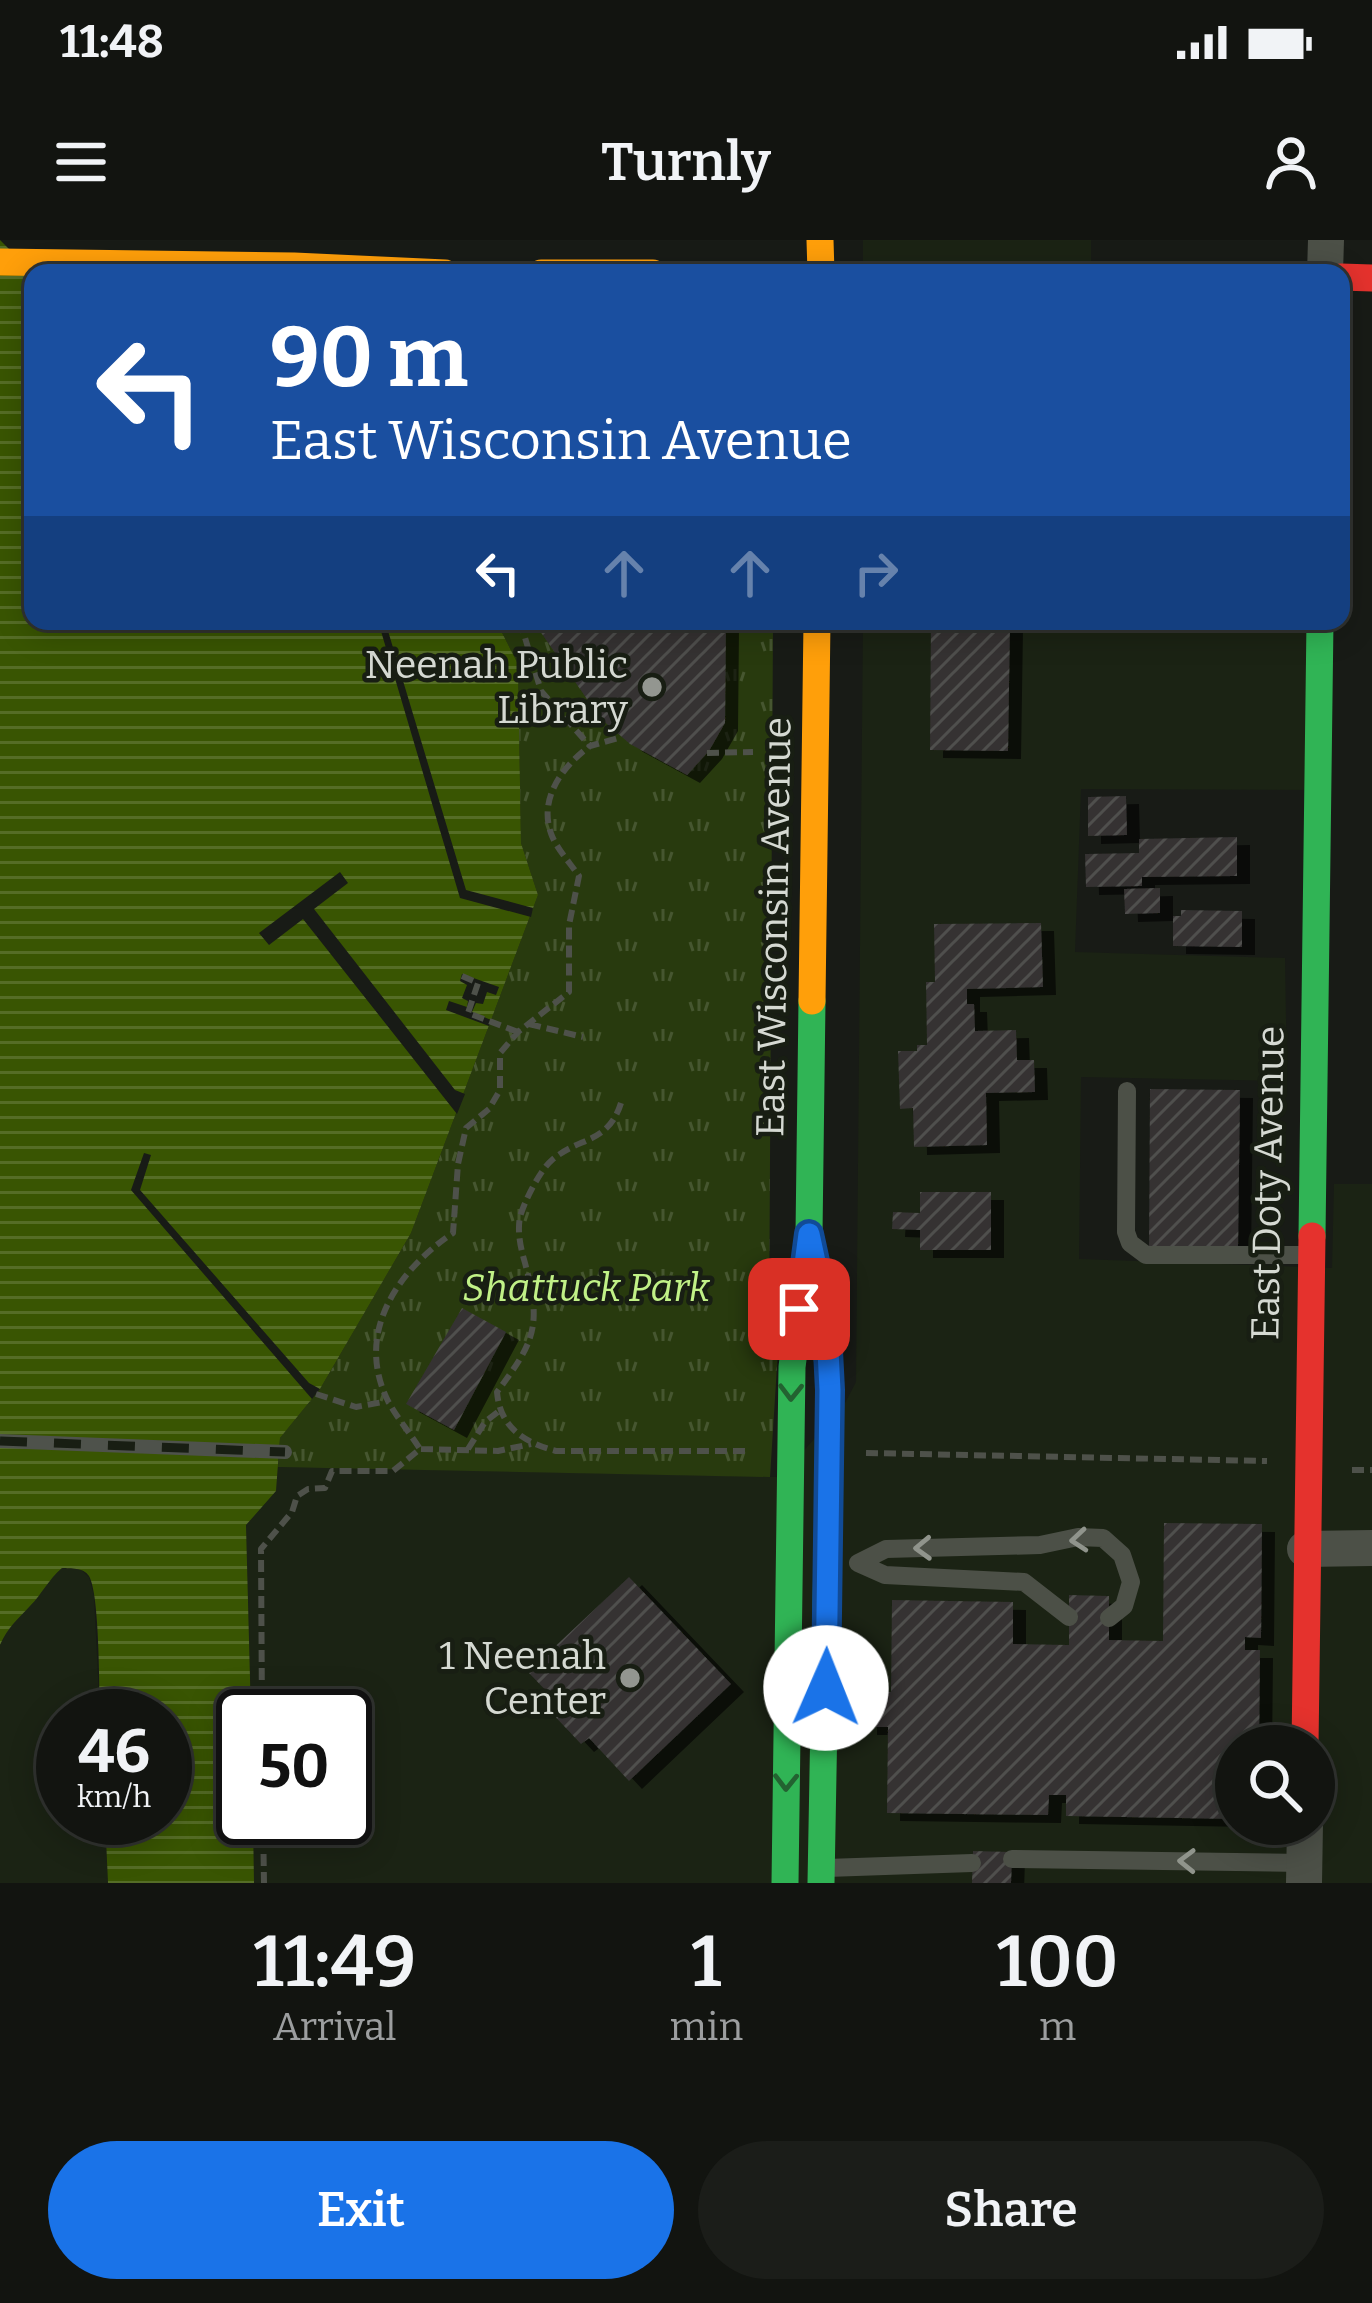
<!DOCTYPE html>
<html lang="en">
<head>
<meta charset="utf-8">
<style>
  :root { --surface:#121410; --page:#1b1d19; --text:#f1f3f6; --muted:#9c9e9f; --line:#313330; --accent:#1a73e8 }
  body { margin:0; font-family:Bitter,serif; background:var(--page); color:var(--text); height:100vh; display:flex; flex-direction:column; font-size:45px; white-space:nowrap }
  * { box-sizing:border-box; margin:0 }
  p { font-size:39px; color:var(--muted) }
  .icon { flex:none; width:66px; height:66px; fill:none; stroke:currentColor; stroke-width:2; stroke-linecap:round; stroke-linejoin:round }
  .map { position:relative; height:1643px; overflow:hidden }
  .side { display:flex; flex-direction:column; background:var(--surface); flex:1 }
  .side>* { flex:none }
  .guide { position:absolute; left:24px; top:24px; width:1326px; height:366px; border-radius:24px; box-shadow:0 6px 30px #0003,0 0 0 3px var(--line); background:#1a4fa0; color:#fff; overflow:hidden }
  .controls { position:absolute; left:1215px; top:1485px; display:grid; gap:24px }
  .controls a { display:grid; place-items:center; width:120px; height:120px; border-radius:50%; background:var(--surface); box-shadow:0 6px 30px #0003,0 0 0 3px var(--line); font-size:60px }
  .speed { position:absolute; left:36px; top:1449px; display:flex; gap:24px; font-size:60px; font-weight:700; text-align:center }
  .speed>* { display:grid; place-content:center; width:156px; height:156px; border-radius:50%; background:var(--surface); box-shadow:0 6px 30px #0003,0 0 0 3px var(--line); line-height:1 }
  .speed small { font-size:30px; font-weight:400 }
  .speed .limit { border:6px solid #111; border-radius:18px; background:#fff; color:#111 }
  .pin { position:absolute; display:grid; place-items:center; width:102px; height:102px; color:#fff; margin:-51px; border-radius:24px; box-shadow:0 6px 18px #0006 }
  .me { position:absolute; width:132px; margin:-66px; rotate:1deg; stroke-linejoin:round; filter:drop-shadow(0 0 9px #0008) }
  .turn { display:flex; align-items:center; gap:42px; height:252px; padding:0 48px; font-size:54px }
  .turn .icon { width:156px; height:156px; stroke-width:2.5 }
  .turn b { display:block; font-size:84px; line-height:102px }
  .lanes { display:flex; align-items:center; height:114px; padding:0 48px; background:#0003; justify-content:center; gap:60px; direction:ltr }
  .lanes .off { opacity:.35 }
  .eta { display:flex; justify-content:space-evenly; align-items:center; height:204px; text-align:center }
  .eta b { font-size:72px; font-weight:600; line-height:84px }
  .action { display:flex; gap:24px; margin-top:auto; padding:24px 48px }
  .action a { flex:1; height:138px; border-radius:72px; background:var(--accent); color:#fff; font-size:48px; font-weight:600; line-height:138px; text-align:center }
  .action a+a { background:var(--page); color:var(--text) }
  .status { display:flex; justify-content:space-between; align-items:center; height:84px; padding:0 60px; background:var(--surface); direction:ltr }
  .status svg { height:33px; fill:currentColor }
  header { display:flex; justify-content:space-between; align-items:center; height:156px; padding:0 48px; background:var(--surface); font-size:54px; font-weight:600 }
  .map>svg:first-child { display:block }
</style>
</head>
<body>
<div class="status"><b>11:48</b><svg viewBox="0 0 49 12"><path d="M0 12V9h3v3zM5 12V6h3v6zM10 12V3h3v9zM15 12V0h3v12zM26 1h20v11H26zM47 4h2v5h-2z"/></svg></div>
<header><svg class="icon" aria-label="menu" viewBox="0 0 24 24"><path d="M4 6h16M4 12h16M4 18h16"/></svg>Turnly<svg class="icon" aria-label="person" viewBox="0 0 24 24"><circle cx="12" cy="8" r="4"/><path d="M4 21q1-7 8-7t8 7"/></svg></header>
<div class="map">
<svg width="1372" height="1643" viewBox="0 0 1372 1643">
  <defs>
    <pattern id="park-tufts" width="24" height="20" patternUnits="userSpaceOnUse" patternTransform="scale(3)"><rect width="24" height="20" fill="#283a0e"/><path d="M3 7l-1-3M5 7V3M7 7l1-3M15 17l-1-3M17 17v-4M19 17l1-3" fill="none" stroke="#465630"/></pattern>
    <pattern id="water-rules" width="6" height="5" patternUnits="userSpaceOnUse" patternTransform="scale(3)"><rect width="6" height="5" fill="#395502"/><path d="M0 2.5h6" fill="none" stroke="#556d26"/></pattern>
    <pattern id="building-hatch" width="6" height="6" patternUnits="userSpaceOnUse" patternTransform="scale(3)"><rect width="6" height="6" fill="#343231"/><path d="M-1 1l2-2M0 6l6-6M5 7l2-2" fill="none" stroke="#504f4e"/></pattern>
    <filter id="shadow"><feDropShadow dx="13" dy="8" stdDeviation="0" flood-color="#0009"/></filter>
  </defs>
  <rect width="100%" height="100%" fill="#181b16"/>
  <path fill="#1b2314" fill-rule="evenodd" d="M863 0H1091V33H863Z
    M863 381H1310L1309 550 1081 549 1075 712 1285 718 1287 841 1081 837 1079 1019 1332 1028 1334 944H1372V1643H254L253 1578H345V1476H251L246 1285 276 1251 278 1227 780 1237 843 1167 856 1142ZM1236 1506H1314V1584H1236Z
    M62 1328 80 1329 89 1337 94 1356 100 1476H63V1578H105L108 1643H0V1405L13 1380 32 1364 45 1343Z"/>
  <path fill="url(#park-tufts)" d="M496 381H773L769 1100 778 1110 770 1237 278 1227 280 1198 320 1149 411 993 538 655 521 603 518 424Z"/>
  <path fill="url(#water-rules)" d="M0 0 33 33V381H496L518 424 521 603 538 655 411 993 320 1149 280 1198 276 1251 246 1285 251 1476H243V1578H253L254 1643H108L105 1578H165V1476H100C99 1450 100 1355 89 1336 83 1327 71 1329 62 1328 48 1340 42 1354 30 1366 17 1380 8 1387 0 1405Z"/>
  <path fill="#181b16" d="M378 381H385L466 650 533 668 531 677 460 658Z
    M340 632 348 643 314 669 455 850 465 854 457 874 303 679 269 705 259 693Z
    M462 734 499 747 496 755 487 752 483 764 476 763 472 772 491 780 489 786 446 770 449 761 467 767 468 761 462 758 467 745 460 741Z
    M144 913 151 915 140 950 309 1143 320 1149 312 1159 131 950Z"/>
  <path fill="url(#building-hatch)" filter="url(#shadow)" d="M533 381H726L725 483 709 511 687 535 630 504 600 478Z
    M931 381H1010L1008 511 930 510Z
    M1126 556 1127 595 1088 596V557Z
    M1237 597V636L1142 637V646L1086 647 1085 614 1139 613V599Z
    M1160 648V673L1125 674 1124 649Z
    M1181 670 1242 671V707L1173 706V676H1181Z
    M1041 683 1043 747 967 749V764H974L975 791 1016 790 1017 820H1034L1035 852 986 853 987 905 914 907 913 868 900 869 898 811H917V805H927L926 742H935L934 684Z
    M1150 849 1240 850 1238 1008 1149 1007Z
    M920 952H991V1010H920V990L892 989 893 972 920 973Z
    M462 1068 506 1092 454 1190 406 1164Z
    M1164 1283 1262 1284 1261 1398 1245 1397V1410H1260L1259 1506H1236V1579L1066 1576V1555H1049L1048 1575 887 1573 888 1487H864V1451L891 1452 892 1360 1013 1362V1404L1069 1405V1355L1109 1356V1400L1163 1401Z
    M629 1337 731 1444 629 1541 589 1498 581 1504 547 1468 555 1460 528 1432Z
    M973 1611 1012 1612 1011 1643H972Z"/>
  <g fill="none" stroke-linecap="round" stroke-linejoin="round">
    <path stroke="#4e514a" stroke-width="6" stroke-dasharray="12 6" stroke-linecap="butt" d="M520 381 541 451 590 506 622 497
      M707 513 753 512
      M462 736 478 743 468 773 518 792
      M529 784 583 797
      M621 863C608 904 580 896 552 920 540 930 524 962 520 977 517 993 521 1009 525 1023 542 1086 535 1101 497 1152 500 1187 523 1202 556 1211H748
      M316 1154 356 1167 388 1161
      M421 1209 498 1211 531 1204
      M468 1209 485 1182 499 1171
      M866 1213 1267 1221
      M1352 1230H1372
      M262 1476 261 1309 292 1272 297 1256 308 1249 325 1248 332 1231H393L420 1209C410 1193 397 1178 388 1161 354 1093 398 1030 453 993L458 924 466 888 489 869 500 850V813L518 792 569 752V685L579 636C570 623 558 610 552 596 537 559 563 526 590 506
      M263 1578 264 1643"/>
    <path stroke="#4c5047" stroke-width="18" d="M1127 851 1126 992 1130 1003 1146 1015H1309
      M1069 1377 1024 1342 885 1335 858 1323 886 1309 1040 1305 1078 1297 1103 1298 1122 1315 1131 1342 1124 1366 1109 1378
      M1012 1619 1304 1623
      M827 1628 972 1623"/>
    <path stroke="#4c5047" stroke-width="36" d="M1325 33 1326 0
      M1305 1309 1372 1308
      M1304 1643 1305 1584"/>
    <path stroke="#30b455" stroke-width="27" d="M1312 996 1320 381
      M821 1050 830 1150 821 1643
      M785 1643 792 1127 809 994 812 761"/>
    <path stroke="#ff9f0a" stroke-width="27" d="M820 0 821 33
      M0 22 294 26 445 33
      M541 33H653
      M812 761 817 381"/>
    <path stroke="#e5322d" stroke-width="27" d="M1341 37 1372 38
      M1305 1506 1312 996"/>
    <g stroke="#4e524b" stroke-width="14">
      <path id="rail" d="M0 1201 285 1212"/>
    </g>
    <use href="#rail" stroke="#181e13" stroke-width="9" stroke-dasharray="27" stroke-linecap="butt"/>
  </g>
  <defs><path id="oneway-chevron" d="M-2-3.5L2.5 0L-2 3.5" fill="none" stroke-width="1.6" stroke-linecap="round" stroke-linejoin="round" transform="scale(3)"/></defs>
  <g stroke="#236231">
    <use href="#oneway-chevron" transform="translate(791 1152) rotate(91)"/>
    <use href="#oneway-chevron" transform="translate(786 1542) rotate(91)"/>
  </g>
  <g stroke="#90948c">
    <use href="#oneway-chevron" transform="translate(1079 1300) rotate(175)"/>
    <use href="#oneway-chevron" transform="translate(923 1308) rotate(178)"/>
    <use href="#oneway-chevron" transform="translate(1187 1621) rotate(-179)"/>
  </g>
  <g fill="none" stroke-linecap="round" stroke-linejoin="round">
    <g stroke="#114b97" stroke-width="30">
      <path id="route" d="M799 1069 809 994 826 1072 830 1150 826 1448"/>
    </g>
    <use href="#route" stroke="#1a73e8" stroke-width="21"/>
  </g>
  <g fill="#939690" stroke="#181e13" stroke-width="4.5">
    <circle cx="652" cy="447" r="12"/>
    <circle cx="630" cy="1438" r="12"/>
  </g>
  <g text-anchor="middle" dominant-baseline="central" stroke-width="9" stroke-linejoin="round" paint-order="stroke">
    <g font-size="39" fill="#d5d9d2" stroke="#181e13" text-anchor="end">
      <text x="628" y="425">Neenah Public<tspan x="628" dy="45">Library</tspan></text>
      <text x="606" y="1416">1 Neenah<tspan x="606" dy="45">Center</tspan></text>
    </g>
    <g font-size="39" fill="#d5d9d2" stroke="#181e13">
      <text transform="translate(774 687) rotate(-89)">East Wisconsin Avenue</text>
      <text transform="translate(1268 943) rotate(-89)">East Doty Avenue</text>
    </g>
    <g font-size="39" font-style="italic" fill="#c1f187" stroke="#181e13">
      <text x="586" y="1048">Shattuck Park</text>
    </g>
  </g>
</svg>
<div class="controls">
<a><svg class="icon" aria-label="search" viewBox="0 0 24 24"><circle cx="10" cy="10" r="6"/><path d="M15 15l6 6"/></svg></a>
</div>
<div class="speed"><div>46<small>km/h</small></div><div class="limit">50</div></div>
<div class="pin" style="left:799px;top:1069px;background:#d93025"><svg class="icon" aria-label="arrive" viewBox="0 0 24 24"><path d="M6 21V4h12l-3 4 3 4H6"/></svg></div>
<svg class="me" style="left:826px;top:1448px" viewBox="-20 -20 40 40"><circle r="19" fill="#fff"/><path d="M0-13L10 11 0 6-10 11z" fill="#1a73e8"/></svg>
<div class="guide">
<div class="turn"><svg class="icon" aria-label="left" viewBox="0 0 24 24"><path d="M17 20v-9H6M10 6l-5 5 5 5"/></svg><div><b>90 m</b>East Wisconsin Avenue</div></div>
<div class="lanes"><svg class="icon" aria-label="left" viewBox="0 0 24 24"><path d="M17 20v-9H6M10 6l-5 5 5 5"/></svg><svg class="icon off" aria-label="ahead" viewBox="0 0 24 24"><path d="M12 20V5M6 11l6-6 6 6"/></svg><svg class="icon off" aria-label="ahead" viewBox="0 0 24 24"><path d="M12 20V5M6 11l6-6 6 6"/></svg><svg class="icon off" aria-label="right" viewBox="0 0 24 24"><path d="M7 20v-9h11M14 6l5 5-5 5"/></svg></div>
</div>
</div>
<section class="side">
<div class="eta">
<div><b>11:49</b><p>Arrival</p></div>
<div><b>1</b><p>min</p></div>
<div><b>100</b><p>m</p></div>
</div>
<div class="action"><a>Exit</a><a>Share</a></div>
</section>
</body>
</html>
